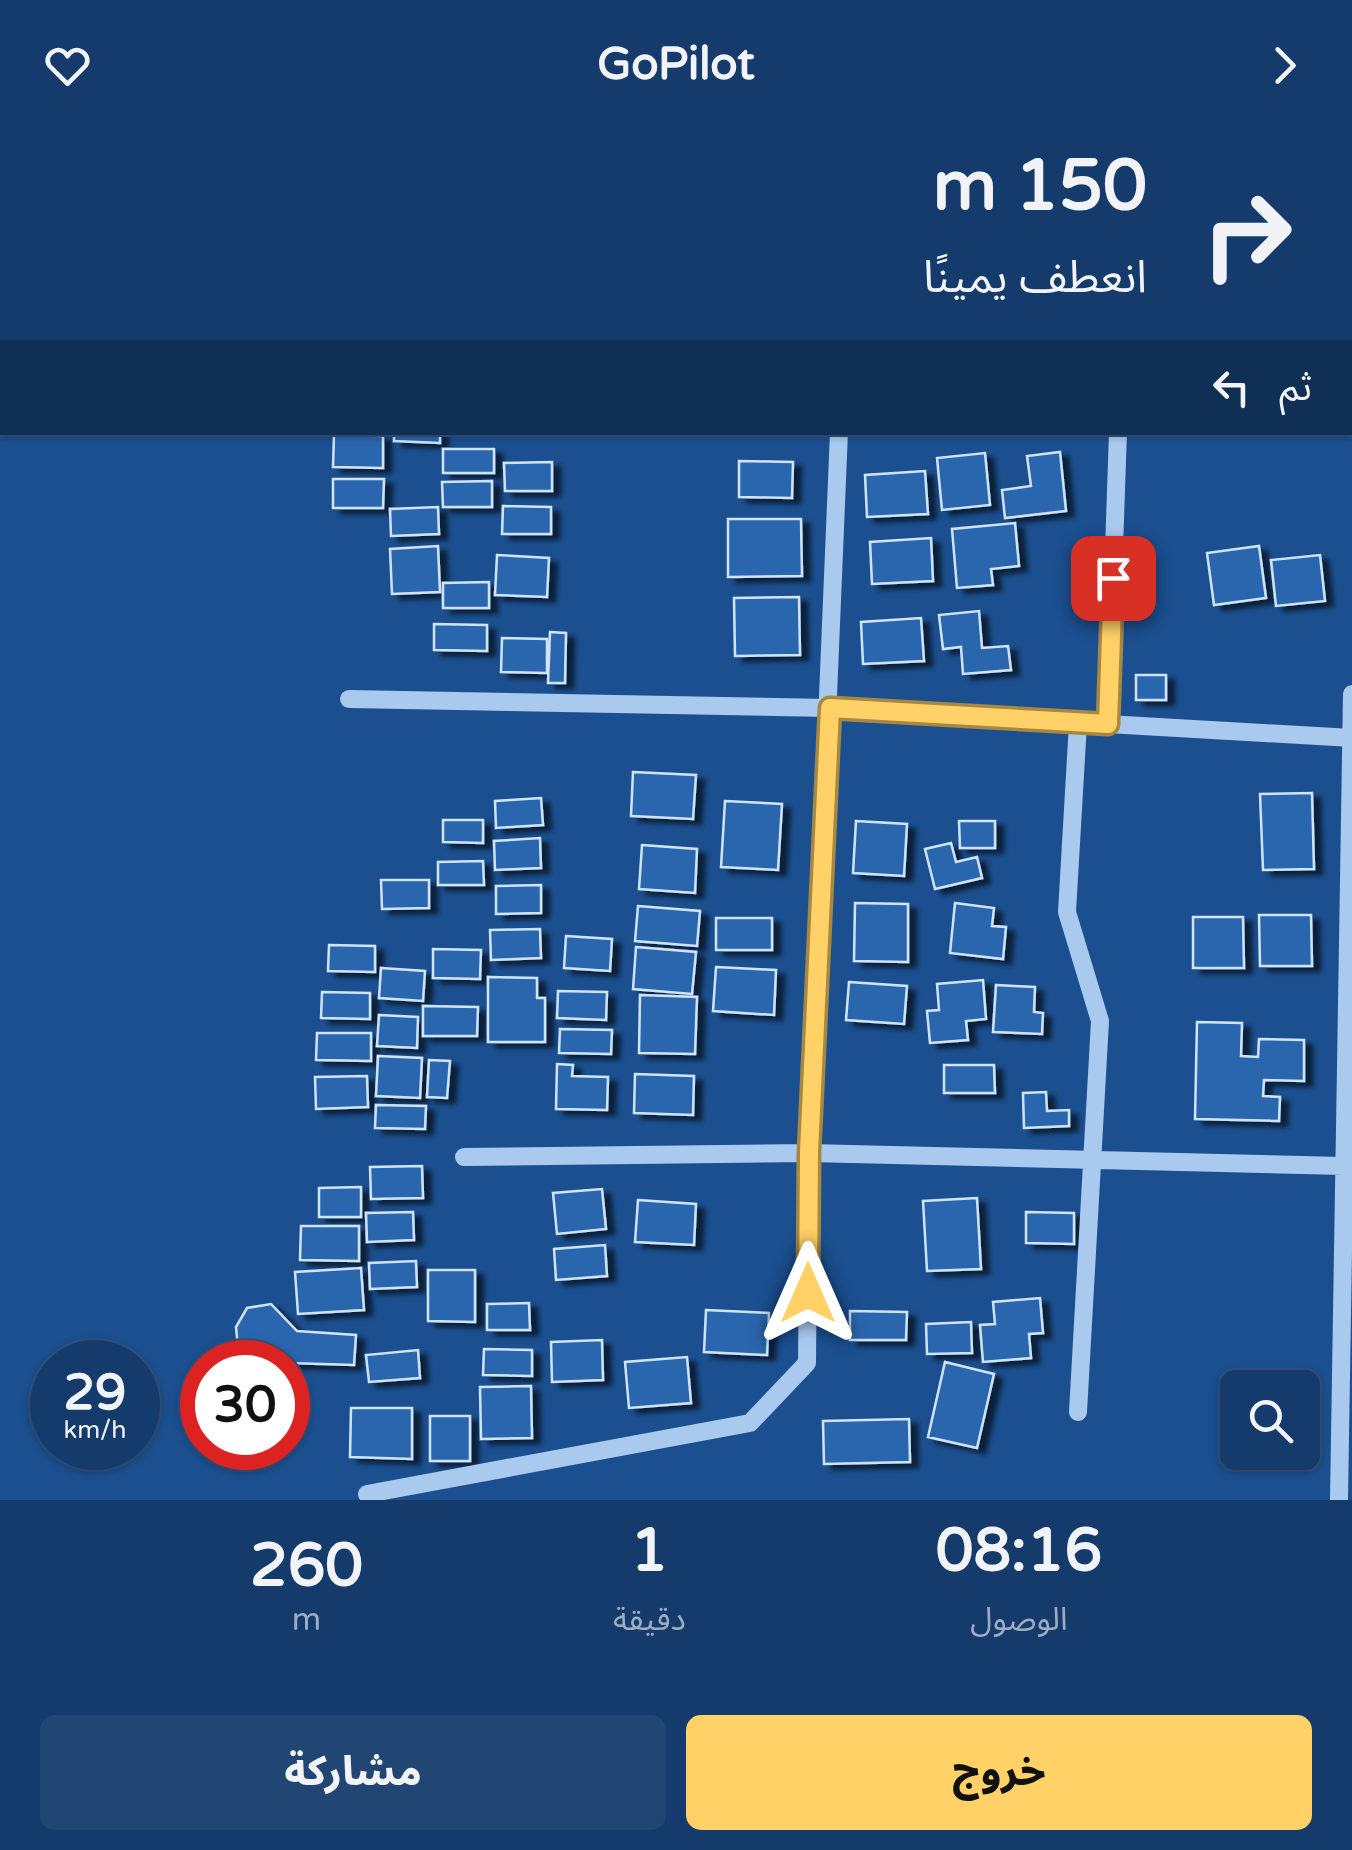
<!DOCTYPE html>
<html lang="ar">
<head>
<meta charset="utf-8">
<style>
  :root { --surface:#143b6b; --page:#214673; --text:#f1f3f6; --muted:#9dadc1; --line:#33557e; --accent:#ffd166 }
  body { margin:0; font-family:"Varela Round","Noto Sans Arabic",sans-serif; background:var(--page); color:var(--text); direction:rtl; height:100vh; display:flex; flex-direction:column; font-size:38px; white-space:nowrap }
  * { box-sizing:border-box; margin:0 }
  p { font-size:32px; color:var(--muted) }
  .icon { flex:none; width:55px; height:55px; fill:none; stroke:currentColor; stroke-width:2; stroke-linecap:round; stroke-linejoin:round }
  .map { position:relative; height:1370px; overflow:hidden; direction:ltr }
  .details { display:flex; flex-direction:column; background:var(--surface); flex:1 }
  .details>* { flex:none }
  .top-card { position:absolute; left:0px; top:0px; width:1352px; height:305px; box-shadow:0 2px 8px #0004,0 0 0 2px var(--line); direction:rtl; background:#143b6b; color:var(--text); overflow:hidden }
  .buttons { position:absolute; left:1220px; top:1240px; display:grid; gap:20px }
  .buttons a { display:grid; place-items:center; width:100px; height:100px; border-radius:15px; background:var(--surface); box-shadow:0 2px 8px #0004,0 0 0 2px var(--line); font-size:50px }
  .speed { position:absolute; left:30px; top:1210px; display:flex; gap:20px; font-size:50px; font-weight:700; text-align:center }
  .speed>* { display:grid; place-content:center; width:130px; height:130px; border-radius:50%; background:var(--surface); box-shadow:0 2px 8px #0004,0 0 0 2px var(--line); line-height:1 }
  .speed small { font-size:25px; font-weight:400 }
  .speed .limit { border:15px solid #d22; background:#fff; color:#111 }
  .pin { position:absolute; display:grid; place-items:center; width:85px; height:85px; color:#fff; margin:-42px; border-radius:20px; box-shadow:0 5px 15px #0006 }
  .me { position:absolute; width:110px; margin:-55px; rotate:0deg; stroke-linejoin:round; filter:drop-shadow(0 0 8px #0008) }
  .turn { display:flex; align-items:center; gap:35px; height:210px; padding:0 40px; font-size:45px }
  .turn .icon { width:130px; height:130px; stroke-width:2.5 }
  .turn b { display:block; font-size:70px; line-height:85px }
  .then { display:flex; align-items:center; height:95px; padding:0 40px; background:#0003; gap:20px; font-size:38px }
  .eta { display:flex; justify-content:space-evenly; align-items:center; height:170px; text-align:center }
  .eta b { font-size:60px; font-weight:800; line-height:70px }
  .primary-button { display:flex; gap:20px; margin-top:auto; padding:20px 40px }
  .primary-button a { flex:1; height:115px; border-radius:15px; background:var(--accent); color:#111; font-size:40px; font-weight:800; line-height:115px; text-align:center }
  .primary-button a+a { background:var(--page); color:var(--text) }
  header { display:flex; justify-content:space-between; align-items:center; height:130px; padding:0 40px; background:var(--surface); font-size:45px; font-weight:800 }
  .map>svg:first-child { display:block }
</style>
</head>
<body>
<header><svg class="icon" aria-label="forward" viewBox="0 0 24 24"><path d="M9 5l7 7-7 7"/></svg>GoPilot<svg class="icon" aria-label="heart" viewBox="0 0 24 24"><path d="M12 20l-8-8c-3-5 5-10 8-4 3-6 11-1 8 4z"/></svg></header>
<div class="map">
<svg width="1352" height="1370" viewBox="0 0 1352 1370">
  <defs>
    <filter id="shadow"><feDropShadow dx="8" dy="5" stdDeviation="2.5" flood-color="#0009"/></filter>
  </defs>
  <rect width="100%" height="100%" fill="#1b4f8f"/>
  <path fill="#2a66ad" stroke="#cfe3fa" stroke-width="2.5" filter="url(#shadow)" d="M2 109V172L0 181V117Z
    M394 302H440V313L394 311Z
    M334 305 383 306V338L333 337Z
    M443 319H494V343H443Z
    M1060 322 1066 381 1005 388 1002 360 1031 356 1027 326Z
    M985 323 990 375 942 380 937 328Z
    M739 331 793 332 792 368 739 367Z
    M552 332V361H505L504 333Z
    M925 341 928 384 867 387 865 345Z
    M333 349H384L383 378H333Z
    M492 351V377H443L442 352Z
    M503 376 551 377V404H502Z
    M438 377 439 404 391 406 390 379Z
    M728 389H801L802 446 728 447Z
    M1015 393 1019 436 991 439 993 455 957 458 952 399Z
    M931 408 933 451 872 454 870 412Z
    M438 416 440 462 392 464 390 419Z
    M1259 416 1266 468 1214 475 1207 423Z
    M497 425 549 428 547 467 495 465Z
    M1320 425 1325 471 1276 476 1271 430Z
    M489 452V478H443V453Z
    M799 467 800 525 735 526 734 468Z
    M979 481 982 518 1008 516 1011 540 963 544 961 517 943 519 939 485Z
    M921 488 924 531 863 534 861 492Z
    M434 494 487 495V521L434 520Z
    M550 502 566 503 565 553H548Z
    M502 508 547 509V543L501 542Z
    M1136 545H1166V570H1136Z
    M633 642 696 645 693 689 631 686Z
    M1312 663 1314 739 1263 740 1260 664Z
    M541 668 543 695 496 698 495 671Z
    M725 671 782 674 778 740 721 737Z
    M443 690H483V713L443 712Z
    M856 691 907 694 904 746 853 743Z
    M959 691H995V718H960Z
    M540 708 541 738 495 740 494 711Z
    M951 713 956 732 977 727 982 748 935 759 925 719Z
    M642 715 697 719 695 763 639 759Z
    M483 731 484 755H438V732Z
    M381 750H429V778L382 779Z
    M541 755V783L496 784V756Z
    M855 773 908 774V832L854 831Z
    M955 773 994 778 992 796 1006 797 1003 829 950 823Z
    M638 776 700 781 697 816 635 811Z
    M1259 785H1311L1312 836H1260Z
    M1193 787H1243L1244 838H1193Z
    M716 788H772V820H716Z
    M540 799 541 828 491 830 490 800Z
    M566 806 612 809 610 841 564 838Z
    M329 815 375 816V842L328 841Z
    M636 817 696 822 692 864 633 859Z
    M433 819 481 820 480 849 433 848Z
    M716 837 776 840 774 885 713 881Z
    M381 838 425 841 423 871 379 868Z
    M488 847 537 848V868H545V912H488Z
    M983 850 986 889 966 891 968 910 930 913 927 881 939 880 937 854Z
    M849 852 907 856 904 894 846 890Z
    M996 855 1035 857 1034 882 1043 883 1042 904 993 902Z
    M558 861 607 862 606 890 557 888Z
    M322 862 370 863V889L321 888Z
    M640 865 697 867 695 924 639 923Z
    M423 876 478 877 477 906H423Z
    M379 885 418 887 417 918 377 916Z
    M1197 892 1242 893 1241 926 1258 927 1259 909 1304 910V951L1264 950 1263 966 1280 967 1279 991 1195 989Z
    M560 899 612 900 611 924 559 923Z
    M317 903H371V931L316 930Z
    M378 926 422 928 420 968 376 966Z
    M429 930 450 931 447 968 427 967Z
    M557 934 573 935 572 946 608 947 607 980 556 979Z
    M944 935H994L995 963H944Z
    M635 944 694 946 693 985 634 983Z
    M367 946 368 977 316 979 315 947Z
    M1046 962 1047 981 1069 980V996L1024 998 1023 963Z
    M376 975 426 976 425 999 375 998Z
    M422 1036 423 1068 371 1069 370 1037Z
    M361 1057V1087H319V1058Z
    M602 1059 606 1099 557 1104 553 1063Z
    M977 1068 981 1139 927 1141 923 1071Z
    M638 1070 696 1074 694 1115 635 1112Z
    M413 1082 414 1110 367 1112 366 1083Z
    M1026 1082 1074 1083V1114L1026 1113Z
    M301 1096H359V1131L300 1130Z
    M605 1115 607 1146 556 1150 554 1119Z
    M416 1131 417 1157 370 1159 369 1133Z
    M361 1138 364 1180 298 1184 295 1142Z
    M428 1140H475V1192L428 1191Z
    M1040 1168 1043 1203 1029 1204 1031 1228 983 1232 980 1195 995 1194 993 1172Z
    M529 1173 530 1200H487V1174Z
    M271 1174 297 1201 356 1205 354 1235 256 1232 238 1218 236 1197 247 1178Z
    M706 1180 769 1183 767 1225 704 1222Z
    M850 1181 907 1182 906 1210H850Z
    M971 1192 972 1223 927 1224 926 1194Z
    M602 1210 603 1250 552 1252 551 1212Z
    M484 1219 532 1220V1246L483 1245Z
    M418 1220 420 1248 369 1252 366 1225Z
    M687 1227 691 1273 629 1278 625 1232Z
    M945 1232 994 1244 977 1318 928 1307Z
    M531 1256 532 1308 481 1309 480 1257Z
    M351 1278H412V1329L350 1327Z
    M430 1286H470V1331H430Z
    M909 1289 910 1332 824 1334 823 1291Z"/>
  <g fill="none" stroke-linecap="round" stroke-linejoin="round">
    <path stroke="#a9c9ee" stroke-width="18" d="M841 0V2
      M1125 2V0
      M1350 202H1352
      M349 569 830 578 1352 608
      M1078 593 1067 782 1100 891 1078 1282
      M1108 594 1118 302
      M464 1027 809 1023 1343 1036
      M367 1364 750 1293 807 1233 809 1023 839 302
      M1339 1370 1352 564"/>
  </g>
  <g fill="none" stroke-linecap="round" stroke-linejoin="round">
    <g stroke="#a68842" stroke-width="25">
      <path id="route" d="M808 1163 809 1022 830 578 1108 594 1113 448"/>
    </g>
    <use href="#route" stroke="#ffd166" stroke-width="18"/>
  </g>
</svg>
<div class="buttons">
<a><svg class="icon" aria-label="search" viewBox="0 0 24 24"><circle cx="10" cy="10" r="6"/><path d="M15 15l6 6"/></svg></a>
</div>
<div class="speed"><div>29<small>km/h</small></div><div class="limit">30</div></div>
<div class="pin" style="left:1113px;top:448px;background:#d93025"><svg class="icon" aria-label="arrive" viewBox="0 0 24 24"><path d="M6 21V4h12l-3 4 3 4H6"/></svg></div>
<svg class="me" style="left:808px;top:1163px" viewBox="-20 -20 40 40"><path d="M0-17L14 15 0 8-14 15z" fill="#ffd166" stroke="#fff" stroke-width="4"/></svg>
<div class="top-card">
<div class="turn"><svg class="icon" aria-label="right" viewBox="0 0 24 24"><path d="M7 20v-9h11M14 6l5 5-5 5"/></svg><div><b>150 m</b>انعطف يمينًا</div></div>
<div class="then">ثم<svg class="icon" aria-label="left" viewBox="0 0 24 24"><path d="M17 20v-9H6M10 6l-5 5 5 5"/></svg></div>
</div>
</div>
<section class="details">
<div class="eta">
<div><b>08:16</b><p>الوصول</p></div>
<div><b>1</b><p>دقيقة</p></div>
<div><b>260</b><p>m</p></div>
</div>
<div class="primary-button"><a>خروج</a><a>مشاركة</a></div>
</section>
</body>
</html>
